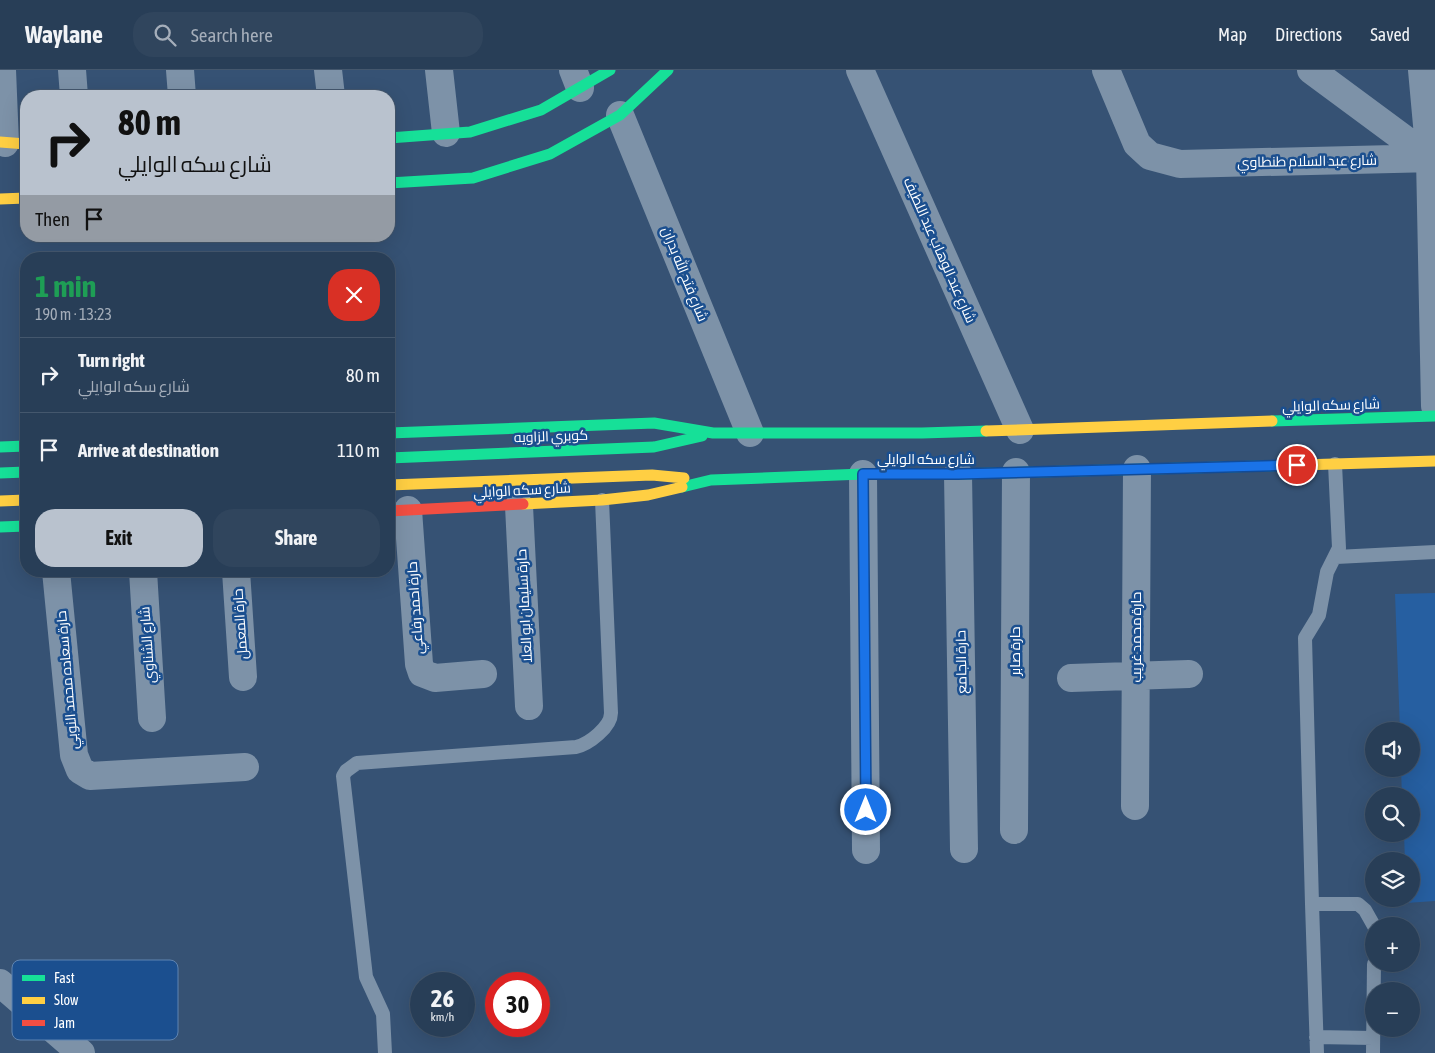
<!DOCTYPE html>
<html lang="en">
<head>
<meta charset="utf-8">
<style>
  :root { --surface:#283e57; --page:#30455d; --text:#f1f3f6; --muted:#a5aeba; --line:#44576d; --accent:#b9c2ce }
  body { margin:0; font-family:"Asap Condensed",Cairo,sans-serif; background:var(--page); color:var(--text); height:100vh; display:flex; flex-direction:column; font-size:19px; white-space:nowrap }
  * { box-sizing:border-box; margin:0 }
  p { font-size:16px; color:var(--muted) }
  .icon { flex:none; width:28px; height:28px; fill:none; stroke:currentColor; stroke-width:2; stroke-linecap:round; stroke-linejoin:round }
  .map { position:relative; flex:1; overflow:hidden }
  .sheet { position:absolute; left:20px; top:182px; width:375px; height:325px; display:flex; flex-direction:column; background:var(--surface); border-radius:20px; box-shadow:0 5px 20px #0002,0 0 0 1px var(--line) }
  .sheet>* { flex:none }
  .banner { position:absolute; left:20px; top:20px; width:375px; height:152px; border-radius:20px; box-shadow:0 5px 20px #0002,0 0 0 1px var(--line); background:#b9c2ce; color:#111; overflow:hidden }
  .fabs { position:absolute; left:1365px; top:652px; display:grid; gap:10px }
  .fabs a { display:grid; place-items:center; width:55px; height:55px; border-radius:50%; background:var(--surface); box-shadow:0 5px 20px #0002,0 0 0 1px var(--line); font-size:25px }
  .speed { position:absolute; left:410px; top:902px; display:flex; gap:10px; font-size:25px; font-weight:700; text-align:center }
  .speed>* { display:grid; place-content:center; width:65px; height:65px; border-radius:50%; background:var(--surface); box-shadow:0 5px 20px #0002,0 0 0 1px var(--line); line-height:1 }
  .speed small { font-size:12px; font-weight:400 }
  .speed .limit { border:8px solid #d22; background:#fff; color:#111 }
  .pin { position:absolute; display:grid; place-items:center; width:42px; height:42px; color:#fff; margin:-21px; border:2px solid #fff; border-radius:50%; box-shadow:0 1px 5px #0007 }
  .me { position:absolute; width:55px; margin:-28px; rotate:0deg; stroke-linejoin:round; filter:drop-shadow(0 0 4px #0008) }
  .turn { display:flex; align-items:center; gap:18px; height:105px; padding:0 15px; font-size:22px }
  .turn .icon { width:65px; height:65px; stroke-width:2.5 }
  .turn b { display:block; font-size:35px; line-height:42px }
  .then { display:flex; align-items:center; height:48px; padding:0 15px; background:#0003; gap:10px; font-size:19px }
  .round { display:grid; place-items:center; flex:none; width:52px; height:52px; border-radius:20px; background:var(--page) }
  .overview { display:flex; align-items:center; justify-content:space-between; height:85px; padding:0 15px }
  h1 { font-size:30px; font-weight:700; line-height:38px; color:#1e9e55 }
  .cta { display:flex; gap:10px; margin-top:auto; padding:10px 15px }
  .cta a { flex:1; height:58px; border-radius:20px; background:var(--accent); color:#111; font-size:20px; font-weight:700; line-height:58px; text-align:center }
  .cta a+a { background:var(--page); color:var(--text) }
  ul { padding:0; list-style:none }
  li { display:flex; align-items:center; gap:15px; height:75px; padding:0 15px; border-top:1px solid var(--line) }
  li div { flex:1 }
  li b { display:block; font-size:19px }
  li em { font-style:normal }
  header { display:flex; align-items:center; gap:30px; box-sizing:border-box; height:70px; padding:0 25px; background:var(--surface); border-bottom:1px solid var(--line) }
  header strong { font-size:24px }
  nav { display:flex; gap:28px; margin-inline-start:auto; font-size:18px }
  .search { width:350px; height:45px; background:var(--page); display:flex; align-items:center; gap:12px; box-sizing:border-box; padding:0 18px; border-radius:20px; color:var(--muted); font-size:19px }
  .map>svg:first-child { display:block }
</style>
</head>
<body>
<header>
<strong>Waylane</strong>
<div class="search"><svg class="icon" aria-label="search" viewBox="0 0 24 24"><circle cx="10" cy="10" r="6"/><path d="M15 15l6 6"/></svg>Search here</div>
<nav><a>Map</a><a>Directions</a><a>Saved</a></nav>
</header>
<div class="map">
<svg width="1435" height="983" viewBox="0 0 1435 983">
  <rect width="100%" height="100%" fill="#365274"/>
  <path fill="#265fa1" d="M1435 523V831L1406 833V829H1411V791H1405L1404 764H1411V726H1402L1401 699H1411V661H1400L1395 524Z"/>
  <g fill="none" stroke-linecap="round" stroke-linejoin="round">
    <path stroke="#7d92a8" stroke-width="14" d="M1336 487 1435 482
      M1312 834H1358L1365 840 1374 856
      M1316 967 1373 968
      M385 983 383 944 366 907 343 706 346 701 357 693 576 677C589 674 611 657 611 643L602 430
      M1317 983 1312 834 1305 568 1319 545 1327 502 1339 478 1335 394
      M1373 983 1374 894"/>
    <path stroke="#7d92a8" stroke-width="28" d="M2 0 5 73
      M72 0 74 26
      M180 0 182 26
      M328 0 331 26
      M439 0 446 63
      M573 0 580 18
      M860 0 1020 360
      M1106 0 1137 74 1150 86 1180 94 1435 88
      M1311 0 1430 88
      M1422 0 1430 88 1435 336
      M620 45 750 363
      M863 404 866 780
      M958 404 964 779
      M519 436 529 636
      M408 440 419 594 422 603 435 608 483 604
      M56 501 74 685 80 700 90 706 245 697
      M143 501 152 648
      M236 501 243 607
      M1071 608 1189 604
      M1135 736 1137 399
      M1014 760 1016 402
      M0 913 81 983"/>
    <path stroke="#16e098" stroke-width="11" d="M389 68 470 62 541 40 610 0
      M389 113 473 108 550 84 620 45 668 0
      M1272 351 1435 346
      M389 363 654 353 713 363H922L986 361
      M0 377 26 376
      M389 388 654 377 702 366
      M0 403 26 402
      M682 417 711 410 863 404H958L1300 395
      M0 457 26 456"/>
    <path stroke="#ffcf43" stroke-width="11" d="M0 72 26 74
      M0 129 26 128
      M986 361 1272 351
      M1300 395 1435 391
      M389 415 652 405 684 408
      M0 431 26 430
      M523 434 602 430 648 425 682 417"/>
    <path stroke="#f24e42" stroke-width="11" d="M389 441 523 434"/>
  </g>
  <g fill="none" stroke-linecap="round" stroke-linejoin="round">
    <g stroke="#114b97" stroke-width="12">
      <path id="route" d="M866 740 863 404H958L1297 395"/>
    </g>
    <use href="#route" stroke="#1a73e8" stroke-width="9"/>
  </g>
  <g text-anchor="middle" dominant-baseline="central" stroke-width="5" stroke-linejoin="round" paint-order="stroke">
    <g font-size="14" fill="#fff" stroke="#1b4f8f">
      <text transform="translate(1307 91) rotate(-1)">شارع عبد السلام طنطاوي</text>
      <text transform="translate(940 180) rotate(66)">شارع عبد الوهاب عبد اللطيف</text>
      <text transform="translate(685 204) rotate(68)">شارع فتح الله بدران</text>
      <text transform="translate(1331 335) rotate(-2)">شارع سكه الوايلي</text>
      <text transform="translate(551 366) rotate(-2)">كوبري الزاويه</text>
      <text x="926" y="389">شارع سكه الوايلي</text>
      <text transform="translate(522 420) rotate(-3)">شارع سكه الوايلي</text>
      <text transform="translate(524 536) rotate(-93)">حارة سليمان ابو العلا</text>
      <text transform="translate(415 538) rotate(-94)">حارة احمد رفاعي</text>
      <text transform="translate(240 554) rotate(-94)">حارة المعمل</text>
      <text transform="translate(1136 567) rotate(-90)">حارة محمد غريب</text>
      <text transform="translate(147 575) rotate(-94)">شارع الشناوي</text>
      <text transform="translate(1015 581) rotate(-90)">حارة صابر</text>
      <text transform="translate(961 592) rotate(-91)">حارة الجامع</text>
      <text transform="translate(67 610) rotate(-95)">حارة سعاده محمد النوبي</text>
    </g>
  </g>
  <rect x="12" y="890" width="166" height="80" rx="8" fill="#1b4f8f" stroke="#5f84b1" stroke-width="1"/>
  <rect x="22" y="905" width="23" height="6" fill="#16e098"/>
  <rect x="22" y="927" width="23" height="7" fill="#ffcf43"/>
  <rect x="22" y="950" width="23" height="6" fill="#f24e42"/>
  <g font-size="14" fill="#fff">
    <text x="54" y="913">Fast</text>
    <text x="54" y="935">Slow</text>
    <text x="54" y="958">Jam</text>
  </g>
</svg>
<div class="fabs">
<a><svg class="icon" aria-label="sound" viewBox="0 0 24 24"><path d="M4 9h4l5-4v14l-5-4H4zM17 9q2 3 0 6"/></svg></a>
<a><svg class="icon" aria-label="search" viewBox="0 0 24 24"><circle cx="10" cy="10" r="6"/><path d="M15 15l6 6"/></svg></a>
<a><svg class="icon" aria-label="layers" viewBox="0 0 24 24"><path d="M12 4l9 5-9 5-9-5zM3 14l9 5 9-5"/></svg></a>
<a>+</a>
<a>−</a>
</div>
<div class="speed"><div>26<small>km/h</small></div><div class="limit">30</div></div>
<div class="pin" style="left:1297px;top:395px;background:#d93025"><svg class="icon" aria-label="arrive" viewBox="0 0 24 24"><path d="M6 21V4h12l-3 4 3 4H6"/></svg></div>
<svg class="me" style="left:866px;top:740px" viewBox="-20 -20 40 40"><circle r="17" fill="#1a73e8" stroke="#fff" stroke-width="3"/><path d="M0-11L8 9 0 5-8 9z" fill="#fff"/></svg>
<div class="banner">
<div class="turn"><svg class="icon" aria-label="right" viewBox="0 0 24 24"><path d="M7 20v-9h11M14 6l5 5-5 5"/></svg><div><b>80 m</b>شارع سكه الوايلي</div></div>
<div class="then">Then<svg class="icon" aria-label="arrive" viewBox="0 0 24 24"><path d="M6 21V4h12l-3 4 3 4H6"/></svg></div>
</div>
<section class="sheet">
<div class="overview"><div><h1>1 min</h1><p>190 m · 13:23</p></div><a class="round" style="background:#d93025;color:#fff"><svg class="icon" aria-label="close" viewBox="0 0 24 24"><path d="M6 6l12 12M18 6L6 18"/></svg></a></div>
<ul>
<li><svg class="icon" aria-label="right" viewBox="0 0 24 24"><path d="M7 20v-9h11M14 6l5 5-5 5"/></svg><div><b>Turn right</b><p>شارع سكه الوايلي</p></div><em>80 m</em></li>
<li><svg class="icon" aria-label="arrive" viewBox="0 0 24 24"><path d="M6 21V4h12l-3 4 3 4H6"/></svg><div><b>Arrive at destination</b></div><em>110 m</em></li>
</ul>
<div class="cta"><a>Exit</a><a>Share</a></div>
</section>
</div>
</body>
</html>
